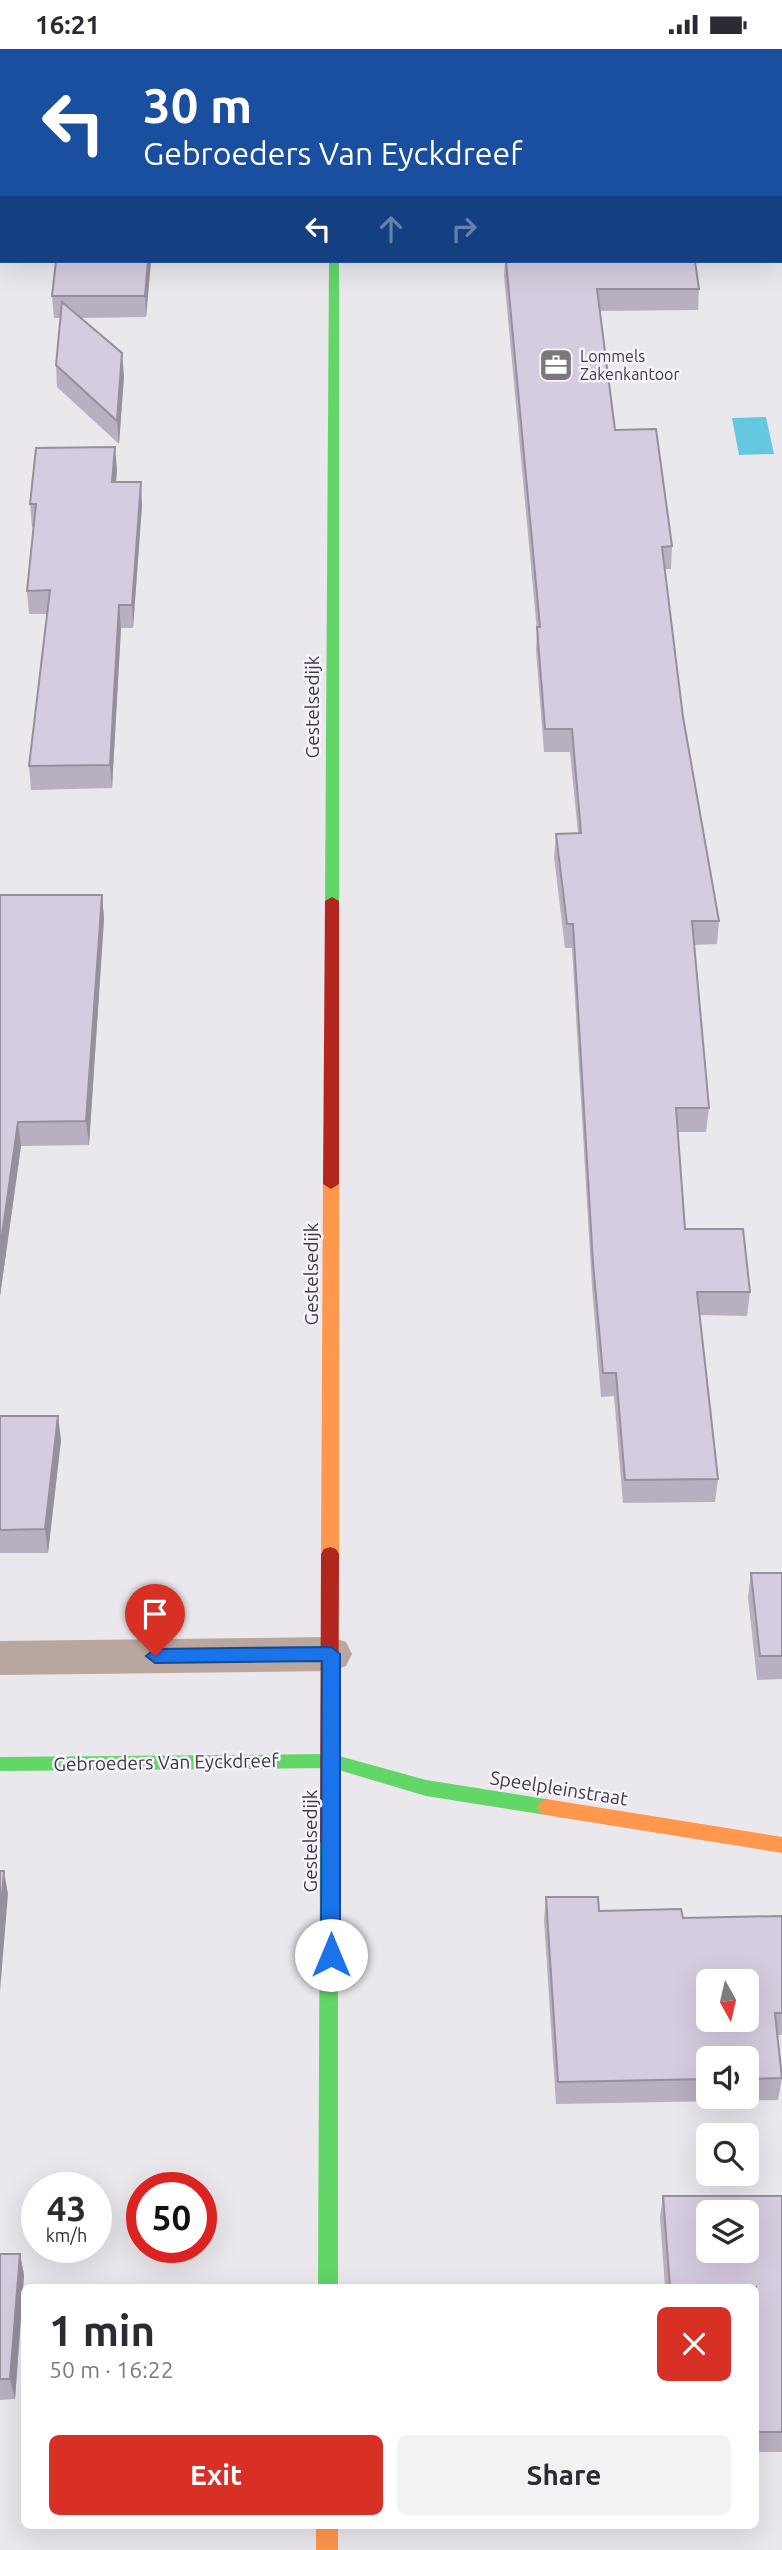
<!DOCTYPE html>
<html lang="en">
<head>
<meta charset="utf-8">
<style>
  :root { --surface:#fff; --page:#f2f2f3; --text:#2b2b33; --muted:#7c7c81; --accent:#d93025 }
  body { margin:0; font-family:Ubuntu,sans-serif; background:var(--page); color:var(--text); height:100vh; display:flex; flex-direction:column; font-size:26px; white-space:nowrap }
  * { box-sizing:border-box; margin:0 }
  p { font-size:23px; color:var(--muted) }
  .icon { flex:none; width:38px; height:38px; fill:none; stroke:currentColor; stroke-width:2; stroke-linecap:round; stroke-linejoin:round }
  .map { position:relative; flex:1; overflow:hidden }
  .side { position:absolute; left:21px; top:2235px; width:738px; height:245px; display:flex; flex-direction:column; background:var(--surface); border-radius:10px; box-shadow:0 7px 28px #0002 }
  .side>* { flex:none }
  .top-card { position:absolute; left:0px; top:0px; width:782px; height:214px; box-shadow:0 7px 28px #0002; background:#1a4fa0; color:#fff; overflow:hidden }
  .needle { width:46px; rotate:172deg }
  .controls { position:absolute; left:696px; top:1920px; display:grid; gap:14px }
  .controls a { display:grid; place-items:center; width:63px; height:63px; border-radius:10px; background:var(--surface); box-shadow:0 7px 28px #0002; font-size:35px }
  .speed { position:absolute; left:21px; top:2123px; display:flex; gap:14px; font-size:35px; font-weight:700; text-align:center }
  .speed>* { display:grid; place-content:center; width:91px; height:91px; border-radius:50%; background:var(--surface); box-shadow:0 7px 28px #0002; line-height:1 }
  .speed small { font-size:18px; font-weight:400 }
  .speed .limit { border:10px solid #d22; background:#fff; color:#111 }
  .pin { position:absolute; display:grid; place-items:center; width:60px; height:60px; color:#fff; margin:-72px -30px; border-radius:50% 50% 50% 0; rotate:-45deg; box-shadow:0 0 7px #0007 }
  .pin .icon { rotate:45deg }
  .me { position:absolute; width:77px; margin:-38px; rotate:0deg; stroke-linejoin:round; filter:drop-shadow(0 0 5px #0008) }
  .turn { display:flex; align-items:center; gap:24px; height:147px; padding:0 28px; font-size:32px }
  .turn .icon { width:91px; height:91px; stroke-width:2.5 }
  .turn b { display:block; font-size:49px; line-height:60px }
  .lanes { display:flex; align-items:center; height:66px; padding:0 28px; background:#0003; justify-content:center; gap:35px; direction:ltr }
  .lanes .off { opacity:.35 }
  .round { display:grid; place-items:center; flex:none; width:74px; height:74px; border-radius:10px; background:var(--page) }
  .headline { display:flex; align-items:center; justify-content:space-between; height:119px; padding:0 28px }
  h1 { font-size:42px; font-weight:700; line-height:52px }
  .action { display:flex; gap:14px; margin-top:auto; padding:14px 28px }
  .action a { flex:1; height:80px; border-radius:10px; background:var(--accent); color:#fff; font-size:28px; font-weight:700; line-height:80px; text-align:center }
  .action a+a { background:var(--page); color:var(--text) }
  .status { display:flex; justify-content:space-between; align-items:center; height:49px; padding:0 35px; background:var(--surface); direction:ltr }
  .status svg { height:19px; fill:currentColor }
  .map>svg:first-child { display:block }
</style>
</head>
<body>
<div class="status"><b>16:21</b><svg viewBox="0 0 49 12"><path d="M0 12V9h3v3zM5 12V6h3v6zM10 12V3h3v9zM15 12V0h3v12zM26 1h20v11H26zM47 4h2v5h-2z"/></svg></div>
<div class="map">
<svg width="782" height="2501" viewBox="0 0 782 2501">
  <rect width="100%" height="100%" fill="#eae7ed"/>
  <path fill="#66c8e0" d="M766 368 774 405 739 406 732 369Z"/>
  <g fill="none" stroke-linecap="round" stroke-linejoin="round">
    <path fill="#b8a69f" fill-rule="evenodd" d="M331 1588 346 1593 352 1605 346 1617 331 1622 0 1626V1592Z"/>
    <path fill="#63d668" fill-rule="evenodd" d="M329 0H339V2H329Z
      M329 212H339V852L332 856 325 852Z
      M332 1705 426 1731 546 1750 552 1753 555 1758 552 1763 546 1766 426 1747 332 1719 0 1722V1708Z
      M329 1784 336 1786 338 1792V2238H318L320 1792 322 1786Z"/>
    <path fill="#ff974d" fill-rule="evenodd" d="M331 1130 339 1135V1505L336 1510H324L321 1505 323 1135Z
      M546 1750 782 1788V1804L546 1766 540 1763 537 1758 540 1753Z
      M316 2476H338V2501H316Z"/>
    <path fill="#b3261e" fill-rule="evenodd" d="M332 848 339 852V1135L331 1140 323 1135 325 852Z
      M330 1498 336 1500 339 1505 338 1792 336 1798 329 1800 322 1798 320 1792 321 1505 324 1500Z"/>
  </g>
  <path fill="#b8afc0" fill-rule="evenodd" d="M780 157 782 163V209H780Z
    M151 212 146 268 80 269 124 327 119 395 57 338 56 316 60 269H54L52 247Z
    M505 212H695L699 240 698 261 599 262 615 381 672 497 671 520H665L683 668 719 872 717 895 694 896 709 1059 706 1083H678L685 1180 750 1243 747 1267 700 1266 718 1430 715 1453 623 1454 614 1347 601 1348 592 1238 572 899H565L554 808 556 785 578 784 570 703H544L536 601 537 582 504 227Z
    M117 421 116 433 142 456 133 579H121L112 739 31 741 29 717 47 565H29L27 542 34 478H32L30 455Z
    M0 846H102L104 870 89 1096 21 1097 0 1247Z
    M0 1367 61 1391 48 1504H0Z
    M751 1524H782V1630L757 1631 748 1548Z
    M546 1848 599 1862 683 1869 782 1867V1986H777L782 2029 778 2051 556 2055 544 1871ZM709 2009H747V2048H709Z
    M663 2147H782V2403H756V2238H665L660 2168Z
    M0 2205H20L24 2226 15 2350 0 2351Z"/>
  <path fill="#968f9c" d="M148 212H151L146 268 145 247Z
    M122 304 124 327 119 395 117 372Z
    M115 398 117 421 114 456 112 433Z
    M141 433 142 456 133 579 132 556Z
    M119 556 121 579 112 739 110 716Z
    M102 846 104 870 89 1096 86 1072Z
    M18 1073 21 1097 0 1247V1200Z
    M58 1367 61 1391 48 1504 45 1480Z
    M4 1822 8 1845 0 1942V1870Z
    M20 2205 24 2226 15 2350 10 2330Z"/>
  <path fill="#d6ccdf" stroke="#968f9c" stroke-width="2" fill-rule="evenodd" d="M43 0H176V2H43Z
    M516 0H636V2H516Z
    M780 157 782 163V187H780Z
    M56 212H148L145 247H52Z
    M506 212H695L699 240H597L615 381 656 380 672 497 662 498 683 668 719 872H692L709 1059H676L685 1180H743L750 1243H697L718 1430 625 1431 616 1324H603L593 1214 573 875H567L556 785 581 784 572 680H545L537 578H540Z
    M62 253 122 304 117 372 56 316Z
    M115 398 112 433H141L132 556H119L110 716 29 717 50 541 27 542 36 455H30L36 399Z
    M0 846H102L86 1072 18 1073 0 1200Z
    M0 1367H58L45 1480 0 1481Z
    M751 1524H782V1607H760Z
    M0 1822H4L0 1870Z
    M546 1848H598L599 1862 681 1860 683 1869 782 1867V1964H775L782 2029 747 2030V2009H709V2030L558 2033ZM709 1932H747V1970H709Z
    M663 2147H782V2383H756V2238H670ZM709 2163H747V2202H709Z
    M0 2205H20L10 2330H0Z"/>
  <path fill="#1a73e8" stroke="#114b97" stroke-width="2" d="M331 1598 340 1605V1906L337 1912 331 1914 324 1912 321 1906 322 1612 155 1614 146 1607 155 1600Z"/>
  <defs>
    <g id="office-square" transform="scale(1.75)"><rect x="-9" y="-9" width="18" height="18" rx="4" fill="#7a787d" stroke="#f7f2fc"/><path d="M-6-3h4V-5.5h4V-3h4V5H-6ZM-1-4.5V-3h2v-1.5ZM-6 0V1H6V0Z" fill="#fff"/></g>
  </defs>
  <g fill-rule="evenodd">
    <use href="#office-square" x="556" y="316"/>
  </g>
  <g text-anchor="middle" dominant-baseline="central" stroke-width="5" stroke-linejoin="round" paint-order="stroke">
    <g font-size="16" fill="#3e3c40" stroke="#f7f2fc" text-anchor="start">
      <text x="580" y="307">Lommels<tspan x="580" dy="18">Zakenkantoor</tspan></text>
    </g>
    <g font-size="19" fill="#3e3c40" stroke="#f7f2fc">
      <text transform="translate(312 658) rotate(-90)">Gestelsedijk</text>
      <text transform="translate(311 1225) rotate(-90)">Gestelsedijk</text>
      <text transform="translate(166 1713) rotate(-1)">Gebroeders Van Eyckdreef</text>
      <text transform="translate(559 1739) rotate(9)">Speelpleinstraat</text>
      <text transform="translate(310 1792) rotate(-90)">Gestelsedijk</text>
    </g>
  </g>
</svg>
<div class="controls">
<a><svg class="needle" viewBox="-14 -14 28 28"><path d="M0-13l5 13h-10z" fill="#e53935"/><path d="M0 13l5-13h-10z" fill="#7c7c81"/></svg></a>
<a><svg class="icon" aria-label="sound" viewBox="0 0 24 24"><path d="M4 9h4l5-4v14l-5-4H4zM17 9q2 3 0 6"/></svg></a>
<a><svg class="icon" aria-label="search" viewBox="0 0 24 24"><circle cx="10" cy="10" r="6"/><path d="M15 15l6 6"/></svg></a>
<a><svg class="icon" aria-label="layers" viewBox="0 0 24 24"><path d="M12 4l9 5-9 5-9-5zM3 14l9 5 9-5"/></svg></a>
</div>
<div class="speed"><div>43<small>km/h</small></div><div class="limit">50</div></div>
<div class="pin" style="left:155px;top:1607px;background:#d93025"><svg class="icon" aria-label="arrive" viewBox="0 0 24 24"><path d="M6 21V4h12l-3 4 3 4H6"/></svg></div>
<svg class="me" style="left:331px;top:1906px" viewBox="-20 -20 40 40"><circle r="19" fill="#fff"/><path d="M0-13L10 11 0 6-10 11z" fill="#1a73e8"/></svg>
<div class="top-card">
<div class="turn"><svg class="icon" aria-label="left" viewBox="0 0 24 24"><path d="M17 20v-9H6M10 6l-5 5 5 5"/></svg><div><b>30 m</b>Gebroeders Van Eyckdreef</div></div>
<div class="lanes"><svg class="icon" aria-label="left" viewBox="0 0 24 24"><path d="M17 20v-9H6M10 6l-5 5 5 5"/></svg><svg class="icon off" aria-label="ahead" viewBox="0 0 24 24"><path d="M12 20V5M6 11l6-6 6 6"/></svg><svg class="icon off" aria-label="right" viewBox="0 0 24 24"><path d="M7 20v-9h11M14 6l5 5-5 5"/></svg></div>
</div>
<section class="side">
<div class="headline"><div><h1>1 min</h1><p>50 m · 16:22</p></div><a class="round" style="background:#d93025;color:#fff"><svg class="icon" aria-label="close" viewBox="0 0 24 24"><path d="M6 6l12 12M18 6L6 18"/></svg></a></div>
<div class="action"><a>Exit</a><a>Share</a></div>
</section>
</div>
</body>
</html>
